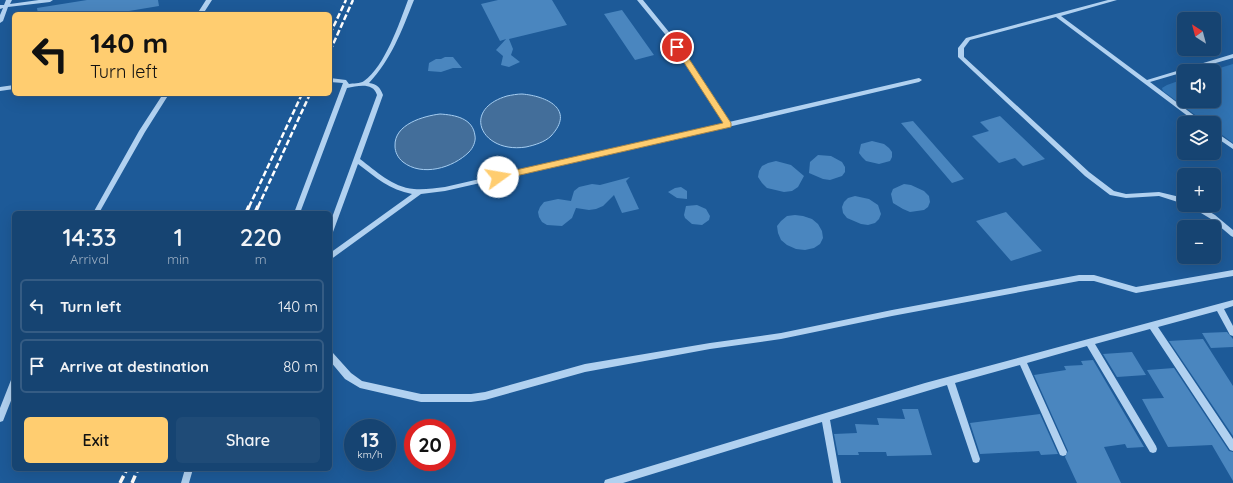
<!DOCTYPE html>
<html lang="en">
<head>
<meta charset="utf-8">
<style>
  :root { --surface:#164472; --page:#1f4b77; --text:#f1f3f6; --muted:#9eb0c4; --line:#355c84; --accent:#ffcd70 }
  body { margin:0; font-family:Quicksand,sans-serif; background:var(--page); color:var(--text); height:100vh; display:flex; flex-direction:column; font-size:15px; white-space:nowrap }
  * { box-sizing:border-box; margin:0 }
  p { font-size:13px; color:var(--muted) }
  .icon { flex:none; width:22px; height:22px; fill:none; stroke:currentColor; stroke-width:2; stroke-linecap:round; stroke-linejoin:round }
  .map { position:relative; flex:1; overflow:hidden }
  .details { position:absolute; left:12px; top:211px; width:320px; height:260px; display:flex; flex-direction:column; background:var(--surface); border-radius:6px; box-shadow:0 4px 16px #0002,0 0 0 1px var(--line) }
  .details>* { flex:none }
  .hud { position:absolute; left:12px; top:12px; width:320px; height:84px; border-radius:6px; box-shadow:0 4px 16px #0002,0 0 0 1px var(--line); background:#ffcd70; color:#111; overflow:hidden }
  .needle { width:26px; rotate:324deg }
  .fabs { position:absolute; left:1177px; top:12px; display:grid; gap:8px }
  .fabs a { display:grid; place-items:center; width:44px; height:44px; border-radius:6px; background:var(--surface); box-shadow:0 4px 16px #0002,0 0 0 1px var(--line); font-size:20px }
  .speed { position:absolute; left:344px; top:419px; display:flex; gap:8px; font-size:20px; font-weight:700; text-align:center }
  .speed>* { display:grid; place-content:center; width:52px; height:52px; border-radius:50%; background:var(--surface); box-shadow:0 4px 16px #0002,0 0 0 1px var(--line); line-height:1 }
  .speed small { font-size:10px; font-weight:400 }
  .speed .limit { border:6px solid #d22; background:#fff; color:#111 }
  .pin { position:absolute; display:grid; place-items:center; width:34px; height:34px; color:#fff; margin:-17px; border:2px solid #fff; border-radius:50%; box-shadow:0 1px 4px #0007 }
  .me { position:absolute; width:44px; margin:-22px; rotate:77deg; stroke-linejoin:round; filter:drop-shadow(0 0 3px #0008) }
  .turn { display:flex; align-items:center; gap:14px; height:84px; padding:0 12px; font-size:18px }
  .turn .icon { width:52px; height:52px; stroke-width:2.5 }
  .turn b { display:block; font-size:28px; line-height:34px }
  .eta { display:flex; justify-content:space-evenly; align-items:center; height:68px; text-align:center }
  .eta b { font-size:24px; font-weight:600; line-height:28px }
  .primary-button { display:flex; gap:8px; margin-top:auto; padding:8px 12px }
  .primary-button a { flex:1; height:46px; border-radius:6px; background:var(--accent); color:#111; font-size:16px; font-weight:600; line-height:46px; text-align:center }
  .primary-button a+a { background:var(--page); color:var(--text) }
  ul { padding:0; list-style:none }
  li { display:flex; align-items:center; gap:12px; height:54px; margin:0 8px 6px; padding:0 4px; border:2px solid var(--line); border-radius:6px }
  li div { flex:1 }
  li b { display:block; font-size:15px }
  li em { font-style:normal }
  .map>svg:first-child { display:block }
</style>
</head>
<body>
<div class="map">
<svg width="1233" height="483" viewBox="0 0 1233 483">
  <rect width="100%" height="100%" fill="#1d5a98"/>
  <path fill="#3174b4" d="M1233 64V143L1214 129V123H1206L1163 91 1162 88 1167 85 1184 79V101H1214V71H1210Z"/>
  <path fill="#436e9a" stroke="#a5cdf1" d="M522 94C546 96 576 109 551 136 545 142 535 145 526 147 482 154 460 110 507 96 512 95 517 94 522 94Z
    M440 114C455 115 473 118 475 136 476 141 473 148 469 152 453 168 422 177 403 162 398 158 395 152 395 146 394 124 424 116 440 114Z"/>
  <path fill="#4a86bf" d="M87 0H158L159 6 123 12V14H38L37 8Z
    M498 0H552L567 25 509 39 513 49 511 55 520 62 509 67 501 65 503 56 496 50 506 39 500 41 481 4Z
    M622 10 654 55 635 60 604 14Z
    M445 57H453L462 68H453L441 72 428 71 429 63 436 59H441Z
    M1000 116 1045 159 1023 166 1015 158 999 163 972 136 989 131 980 122Z
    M913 121 964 179 952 183 901 123Z
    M872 141 884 144 889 148 892 152V157L890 161 879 164 866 161 862 157 859 153 861 144Z
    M818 155 831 156 842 162 845 167V172L842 176 830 180 823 179 809 173 810 162Z
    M776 161 791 165 804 176 798 187 792 191 784 192 767 188 762 183 758 177 759 171 762 166 768 163Z
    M630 177 626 181 639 209 622 213 614 195 603 206 596 209 589 210 576 208 572 218 562 226 547 225 542 222 539 217 538 212 540 207 544 202 558 199 571 201 574 191 579 187 592 184 600 185Z
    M904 184 911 185 924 191 929 196 930 202 928 207 924 210 910 212 903 209 893 203 891 194 893 189Z
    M681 187 687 191V199L677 198 668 192 675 188Z
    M855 196 869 199 878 205 881 214 879 219 875 223 868 225 861 224 847 218 843 213 842 207 844 202 848 198Z
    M697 205 706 209 710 216 709 220 702 225 692 224 685 218 684 215 686 206Z
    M1006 212 1042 251 1011 261 976 221Z
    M795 215 803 216 812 219 818 224 822 231 823 238 820 244 814 248 805 250 796 249 787 245 781 240 778 233 777 226 781 221 787 216Z
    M1227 332 1233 339V347L1211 348 1202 333Z
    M1203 339 1233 386V436L1169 341Z
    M1132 352 1146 375 1117 377 1103 354Z
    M1093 360 1144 447 1127 448 1125 444 1104 447 1121 483H1077L1065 457 1068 451 1034 375 1066 370 1064 366 1083 365 1081 361Z
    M1174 368 1229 451 1233 452V481L1212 445 1168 447 1142 399 1164 398 1147 370Z
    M902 409H918L932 455 887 456 886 452H858L859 455H838L834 434 857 433 855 424 879 425 877 418 905 419Z
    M1040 414 1058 454 1041 455 1039 451 980 454 970 423Z"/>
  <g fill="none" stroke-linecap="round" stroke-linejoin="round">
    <path fill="#b1d1f0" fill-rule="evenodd" d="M6 0H12L10 4 39 0H53L50 2 8 7 3 21 0 23V15L3 8 0 9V5H4Z
      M206 0H212L203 14H197Z
      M408 0H414C402 30 391 60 369 83 377 84 380 87 383 95L360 159C376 171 392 187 414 189 424 190 435 188 445 187L724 123 669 39 637 0H643L673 37 729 122 919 78 922 80 919 82 728 127 445 191 421 194 330 260V253L412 194C390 190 375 177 358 164L333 232 332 234 330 235V223L377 95C373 82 358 86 347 88L300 213H294L343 83 330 82V78L346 80 349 84C353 83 360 84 364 81 385 66 399 24 408 0Z
      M1108 0H1117L1061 16 1147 80 1233 54V58L1188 71H1184V72L1150 82 1204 123H1197L1056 17 970 40 964 48V57L1089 172 1114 191 1126 194 1159 192 1184 198V204L1159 196 1126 198 1110 195 1085 176 958 57V48L966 38Z
      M14 85V89L0 91V87Z
      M163 94H169L145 132 99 213H93L139 131Z
      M1214 131 1233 144V149L1214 136Z
      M1190 205H1198L1215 215 1233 230V237L1231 236 1211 219 1191 207Z
      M1233 270V276L1136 293 1094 281H1079L892 316 781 339 710 349 585 372 485 400 471 402H421L360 388 345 379 330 361V351L333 353 351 373 362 381 421 394H471L485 392 585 364 710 343 781 333 892 310 1079 275H1094L1136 287Z
      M1233 300V306L1224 309 1233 326V336L1230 335 1217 311 1158 327 1233 439V451L1230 450 1150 329 1095 344 1156 446 1157 449 1156 452 1153 453 1150 452 1087 346 1027 363 1067 452 1066 455 1063 456 1060 455 1020 365 955 383 980 459 979 462 976 463 973 462 972 459 947 385 830 420 841 483H833L822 422 623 483H604L605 480 608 479 925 383Z
      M14 379V393L3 421 0 422V408L11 380Z
      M185 469H193L189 483H181Z"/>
    <path stroke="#fff" stroke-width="2.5" stroke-dasharray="6 2.5" stroke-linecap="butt" d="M330 34 346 0
      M330 51 353 0
      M249 207 302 94
      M258 207 310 94"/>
    <path stroke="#fff" stroke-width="3.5" stroke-dasharray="8 3.5" stroke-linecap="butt" d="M246 213 249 206
      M255 213 258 206
      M120 483 127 469
      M132 483 138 469"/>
  </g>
  <path fill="#ffcd70" stroke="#a68549" d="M675 45H680L731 123V127L498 180 495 179 493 177 495 175 498 174 723 123 674 47Z"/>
</svg>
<div class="fabs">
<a><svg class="needle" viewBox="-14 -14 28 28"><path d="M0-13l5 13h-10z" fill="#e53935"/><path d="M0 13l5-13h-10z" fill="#9eb0c4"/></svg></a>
<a><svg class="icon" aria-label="sound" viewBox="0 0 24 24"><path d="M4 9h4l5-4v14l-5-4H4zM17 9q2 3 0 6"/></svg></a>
<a><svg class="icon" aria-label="layers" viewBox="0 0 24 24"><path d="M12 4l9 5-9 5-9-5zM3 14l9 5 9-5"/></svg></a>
<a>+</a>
<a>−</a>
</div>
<div class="speed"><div>13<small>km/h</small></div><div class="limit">20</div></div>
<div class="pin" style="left:677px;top:47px;background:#d93025"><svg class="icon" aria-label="arrive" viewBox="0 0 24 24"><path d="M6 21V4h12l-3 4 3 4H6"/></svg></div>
<svg class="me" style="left:498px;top:177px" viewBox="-20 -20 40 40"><circle r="19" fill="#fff"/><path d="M0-13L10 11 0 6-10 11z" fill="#ffcd70"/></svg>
<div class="hud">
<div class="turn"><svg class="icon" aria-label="left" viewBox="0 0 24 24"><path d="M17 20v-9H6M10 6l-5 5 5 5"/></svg><div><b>140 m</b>Turn left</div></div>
</div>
<section class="details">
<div class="eta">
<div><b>14:33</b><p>Arrival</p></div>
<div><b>1</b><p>min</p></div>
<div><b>220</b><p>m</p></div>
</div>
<ul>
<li><svg class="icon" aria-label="left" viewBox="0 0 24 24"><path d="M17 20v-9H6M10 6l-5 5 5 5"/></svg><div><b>Turn left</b></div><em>140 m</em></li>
<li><svg class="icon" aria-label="arrive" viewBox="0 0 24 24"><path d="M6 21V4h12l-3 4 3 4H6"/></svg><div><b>Arrive at destination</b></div><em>80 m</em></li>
</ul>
<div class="primary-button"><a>Exit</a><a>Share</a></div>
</section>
</div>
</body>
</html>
